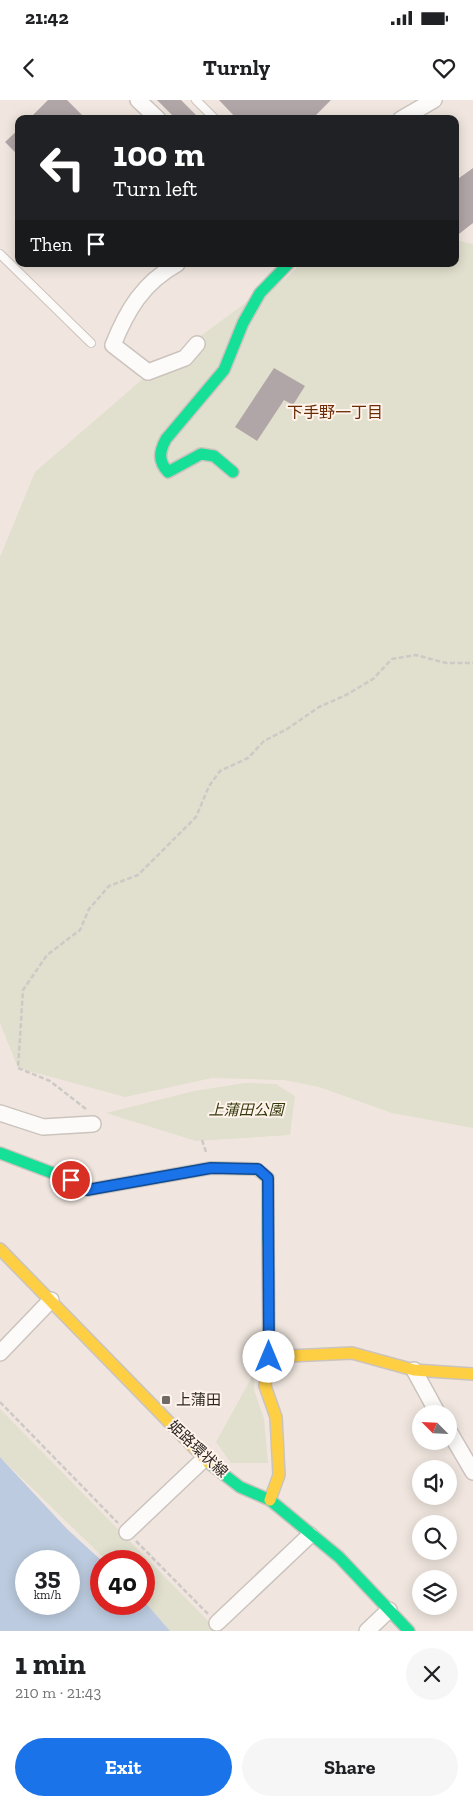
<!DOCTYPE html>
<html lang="en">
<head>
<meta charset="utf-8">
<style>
  :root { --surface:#fff; --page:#f6f6f6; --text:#202124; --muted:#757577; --accent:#1a73e8 }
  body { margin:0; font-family:"Zilla Slab","Noto Sans JP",serif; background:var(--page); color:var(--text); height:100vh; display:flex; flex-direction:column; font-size:19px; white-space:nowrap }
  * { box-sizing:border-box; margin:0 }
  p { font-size:16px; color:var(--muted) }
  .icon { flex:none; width:28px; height:28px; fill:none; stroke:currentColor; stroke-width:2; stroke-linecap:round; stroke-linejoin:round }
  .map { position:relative; height:1531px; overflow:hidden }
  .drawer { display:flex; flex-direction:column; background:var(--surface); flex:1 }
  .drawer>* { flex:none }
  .top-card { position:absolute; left:15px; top:15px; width:444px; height:152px; border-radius:10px; box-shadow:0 2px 12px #0003; background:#202124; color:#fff; overflow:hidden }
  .needle { width:32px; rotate:294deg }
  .buttons { position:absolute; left:412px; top:1305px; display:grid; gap:10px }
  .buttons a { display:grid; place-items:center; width:45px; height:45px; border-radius:50%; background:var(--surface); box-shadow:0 2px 12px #0003; font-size:25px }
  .speed { position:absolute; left:15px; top:1450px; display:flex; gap:10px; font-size:25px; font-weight:700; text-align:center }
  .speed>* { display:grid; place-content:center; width:65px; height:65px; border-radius:50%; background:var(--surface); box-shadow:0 2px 12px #0003; line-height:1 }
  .speed small { font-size:12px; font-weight:400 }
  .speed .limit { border:8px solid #d22; background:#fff; color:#111 }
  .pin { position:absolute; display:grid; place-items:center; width:42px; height:42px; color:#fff; margin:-21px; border:2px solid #fff; border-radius:50%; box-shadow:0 1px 5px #0007 }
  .me { position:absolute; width:55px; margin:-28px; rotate:0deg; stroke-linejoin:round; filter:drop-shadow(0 0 4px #0008) }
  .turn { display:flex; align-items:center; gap:18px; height:105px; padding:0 15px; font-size:22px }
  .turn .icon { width:65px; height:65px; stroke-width:2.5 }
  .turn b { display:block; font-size:35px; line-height:42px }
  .then { display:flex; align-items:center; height:48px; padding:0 15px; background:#0003; gap:10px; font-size:19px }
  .round { display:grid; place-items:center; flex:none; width:52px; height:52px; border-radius:26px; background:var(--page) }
  .head { display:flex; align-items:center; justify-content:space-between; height:85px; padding:0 15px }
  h1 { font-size:30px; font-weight:700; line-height:38px }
  .button { display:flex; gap:10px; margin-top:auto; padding:10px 15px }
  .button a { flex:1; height:58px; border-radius:30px; background:var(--accent); color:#fff; font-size:20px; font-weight:700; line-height:58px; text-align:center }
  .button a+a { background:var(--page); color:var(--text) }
  .status { display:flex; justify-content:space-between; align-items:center; height:35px; padding:0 25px; background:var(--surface); direction:ltr }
  .status svg { height:14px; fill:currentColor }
  header { display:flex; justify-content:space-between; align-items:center; height:65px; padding:0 15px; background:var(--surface); font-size:22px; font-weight:700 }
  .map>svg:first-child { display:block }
</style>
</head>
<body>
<div class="status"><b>21:42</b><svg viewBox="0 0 49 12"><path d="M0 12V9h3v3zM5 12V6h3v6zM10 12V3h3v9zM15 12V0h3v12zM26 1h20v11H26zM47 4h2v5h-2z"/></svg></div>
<header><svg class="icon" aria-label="back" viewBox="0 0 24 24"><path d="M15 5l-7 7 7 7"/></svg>Turnly<svg class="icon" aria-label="heart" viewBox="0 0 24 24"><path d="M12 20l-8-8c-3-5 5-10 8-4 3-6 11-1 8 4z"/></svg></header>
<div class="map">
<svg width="473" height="1531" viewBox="0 0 473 1531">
  <rect width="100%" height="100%" fill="#f0e6df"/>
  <path fill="#e1dfcd" d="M455 140 473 144V1028L392 1013 319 987 284 980 212 978 125 997 18 968 0 923V457L35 372 145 277 248 201 286 178 300 164H455Z
    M245 983 276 984 295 996 290 1035 196 1041 106 1013 194 991Z
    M254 1273V1290L264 1319 268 1363H231L216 1342Z
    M0 1309 218 1531H170L144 1501V1461H107L0 1357Z"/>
  <path fill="#bccbdf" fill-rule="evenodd" d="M0 1357 67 1429 102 1461 101 1504H144V1501L170 1531H0ZM26 1461H69V1504H26Z"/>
  <path fill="#b1a6a7" d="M48 0H67L86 19H29Z
    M157 0H181L200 19H176Z
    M219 0H331L312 19H237Z
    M19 29V56L5 42Z
    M473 68V123L455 137V81Z
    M274 268 305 286 293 305 284 300 257 341 235 327Z"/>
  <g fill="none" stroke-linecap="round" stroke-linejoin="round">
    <g stroke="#cbc3bd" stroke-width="10">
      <path id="lane" d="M196 0 215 19
        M0 154 91 243"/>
    </g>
    <g stroke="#cbc3bd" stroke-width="18">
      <path id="street" d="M138 0 158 19
        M401 19 434 0
        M177 164C143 183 127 210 113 245L148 272 185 258 197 244
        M0 1013 43 1027 93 1024
        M0 1253 51 1200
        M414 1270 438 1314
        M449 1331 473 1372
        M127 1432 204 1359
        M217 1523 310 1435
        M367 1531 389 1510"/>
    </g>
    <g stroke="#cbc3bd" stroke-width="14">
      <path id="fast" d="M233 372 214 356 201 354 168 372C158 361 159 352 166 339L224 270 243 223 260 193 288 164
        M0 1053 71 1080 87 1090 211 1068 257 1069 268 1078V1142
        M209 1363 240 1387 270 1400 339 1457 409 1531"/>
    </g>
    <g stroke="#cbc3bd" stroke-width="14">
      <path id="slow" d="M268 1142 269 1257 265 1286 276 1317 279 1375 270 1400
        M0 1149 209 1363
        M269 1257 352 1253 414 1270 473 1274"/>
    </g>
    <path stroke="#cdc9c6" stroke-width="2.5" stroke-dasharray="5 2.5" stroke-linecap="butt" d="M86 1009 50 981 18 968 23 890 47 855 80 830 89 809 109 786 138 775 196 717 209 686 220 671 248 658 264 641 287 629 319 607 346 595 373 579 392 559 416 555 446 563H473
      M202 1040 206 1052
      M0 1302 118 1423
      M136 1441 208 1514"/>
    <use href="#lane" stroke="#fdfbfa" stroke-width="8"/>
    <use href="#street" stroke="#fdfbfa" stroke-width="15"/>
    <use href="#fast" stroke="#16e098" stroke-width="11"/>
    <use href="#slow" stroke="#ffcf43" stroke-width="11"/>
  </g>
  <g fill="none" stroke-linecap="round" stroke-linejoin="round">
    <g stroke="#114b97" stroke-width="12">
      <path id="route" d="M71 1080 87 1090 211 1068 258 1069 268 1078 269 1257"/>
    </g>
    <use href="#route" stroke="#1a73e8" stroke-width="9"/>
  </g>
  <rect fill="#716964" stroke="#fff3ec" stroke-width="2" x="161" y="1295" width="10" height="10" rx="2.5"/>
  <g text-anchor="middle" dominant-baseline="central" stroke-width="4" stroke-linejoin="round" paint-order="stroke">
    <g font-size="15" font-style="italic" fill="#32390b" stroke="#fff3ec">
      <text x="246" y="1010">上蒲田公園</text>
    </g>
    <g font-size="15" fill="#2d2621" stroke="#fff3ec" text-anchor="start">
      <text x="176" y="1300">上蒲田</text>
    </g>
    <g font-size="15" fill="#2d2621" stroke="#fff3ec">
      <text transform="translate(198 1349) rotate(43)">姫路環状線</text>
    </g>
    <g font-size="16" fill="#6a2c05" stroke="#fff3ec">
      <text x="335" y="312">下手野一丁目</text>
    </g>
  </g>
</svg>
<div class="buttons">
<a><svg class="needle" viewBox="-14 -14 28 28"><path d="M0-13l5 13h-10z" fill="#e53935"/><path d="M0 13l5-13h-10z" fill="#757577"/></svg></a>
<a><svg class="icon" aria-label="sound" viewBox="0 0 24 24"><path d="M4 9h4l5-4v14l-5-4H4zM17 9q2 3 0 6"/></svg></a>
<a><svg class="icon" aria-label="search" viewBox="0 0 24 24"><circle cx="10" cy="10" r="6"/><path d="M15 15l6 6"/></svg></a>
<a><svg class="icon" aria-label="layers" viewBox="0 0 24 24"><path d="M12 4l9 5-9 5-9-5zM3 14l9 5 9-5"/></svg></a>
</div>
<div class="speed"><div>35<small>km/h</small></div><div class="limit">40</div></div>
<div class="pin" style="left:71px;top:1080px;background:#d93025"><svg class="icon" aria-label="arrive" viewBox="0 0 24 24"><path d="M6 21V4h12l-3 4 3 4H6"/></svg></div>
<svg class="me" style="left:269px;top:1257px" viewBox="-20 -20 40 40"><circle r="19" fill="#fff"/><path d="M0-13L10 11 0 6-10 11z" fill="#1a73e8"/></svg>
<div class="top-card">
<div class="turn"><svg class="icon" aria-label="left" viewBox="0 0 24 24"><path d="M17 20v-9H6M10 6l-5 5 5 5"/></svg><div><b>100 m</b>Turn left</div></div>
<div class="then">Then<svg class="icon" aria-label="arrive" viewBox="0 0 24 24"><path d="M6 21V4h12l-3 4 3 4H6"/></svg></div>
</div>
</div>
<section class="drawer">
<div class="head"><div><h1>1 min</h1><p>210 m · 21:43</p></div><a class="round"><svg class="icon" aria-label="close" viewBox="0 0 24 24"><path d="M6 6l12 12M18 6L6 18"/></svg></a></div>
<div class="button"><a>Exit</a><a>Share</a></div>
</section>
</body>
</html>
